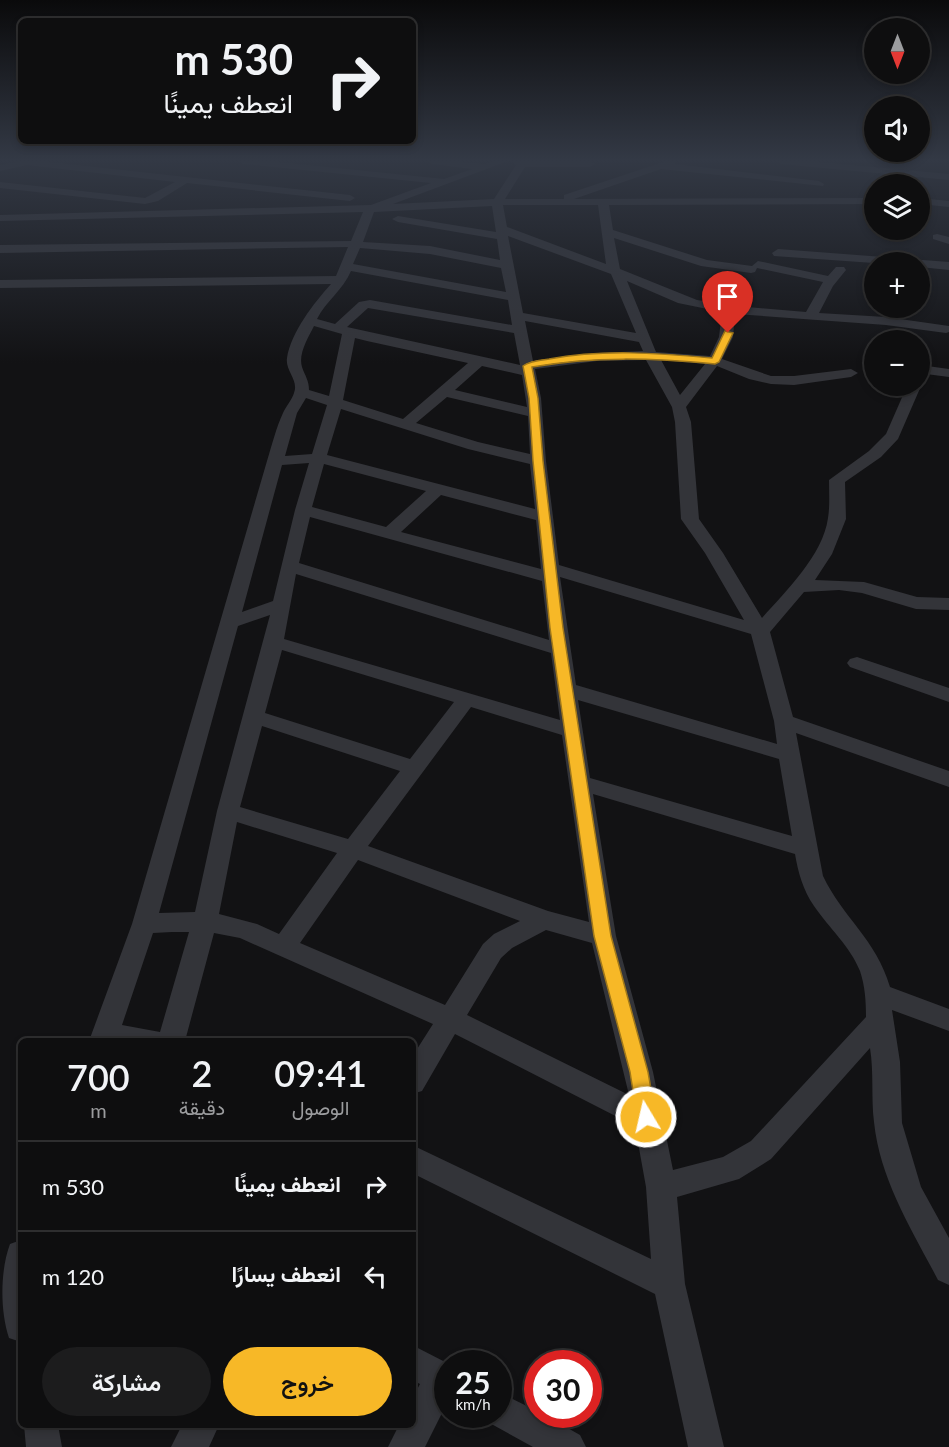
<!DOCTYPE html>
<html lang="ar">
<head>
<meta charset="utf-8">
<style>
  :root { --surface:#0e0e0f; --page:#1c1c1d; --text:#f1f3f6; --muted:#9b9c9e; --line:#2e2e2f; --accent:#f7b827 }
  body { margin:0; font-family:Lato,Vazirmatn,sans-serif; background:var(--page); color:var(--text); direction:rtl; height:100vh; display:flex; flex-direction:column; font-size:22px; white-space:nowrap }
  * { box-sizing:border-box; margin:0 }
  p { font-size:20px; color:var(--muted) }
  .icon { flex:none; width:33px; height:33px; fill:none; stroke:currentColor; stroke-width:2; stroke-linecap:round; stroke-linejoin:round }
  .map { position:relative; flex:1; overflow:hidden; direction:ltr }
  .sheet { position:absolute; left:18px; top:1038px; width:398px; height:390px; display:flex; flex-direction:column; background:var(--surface); border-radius:9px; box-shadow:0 3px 9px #0003,0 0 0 2px var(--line); direction:rtl }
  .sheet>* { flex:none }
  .top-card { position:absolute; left:18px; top:18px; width:398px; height:126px; border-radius:9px; box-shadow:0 3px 9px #0003,0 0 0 2px var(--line); direction:rtl; background:#0e0e0f; color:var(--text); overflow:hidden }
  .needle { width:39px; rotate:180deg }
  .controls { position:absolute; left:864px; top:18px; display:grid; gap:12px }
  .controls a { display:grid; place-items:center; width:66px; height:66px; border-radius:50%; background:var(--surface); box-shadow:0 3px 9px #0003,0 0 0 2px var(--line); font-size:30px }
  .speed { position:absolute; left:434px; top:1350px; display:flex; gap:12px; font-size:30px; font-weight:700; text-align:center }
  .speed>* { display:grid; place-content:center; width:78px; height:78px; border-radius:50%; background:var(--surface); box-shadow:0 3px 9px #0003,0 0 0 2px var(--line); line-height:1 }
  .speed small { font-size:15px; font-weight:400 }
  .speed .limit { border:9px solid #d22; background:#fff; color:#111 }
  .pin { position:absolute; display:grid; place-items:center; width:51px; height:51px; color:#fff; margin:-62px -26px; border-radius:50% 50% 50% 0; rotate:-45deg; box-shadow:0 0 6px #0007 }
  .pin .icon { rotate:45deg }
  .me { position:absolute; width:66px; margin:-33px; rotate:351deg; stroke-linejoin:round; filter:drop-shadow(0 0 4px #0008) }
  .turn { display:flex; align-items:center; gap:21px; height:126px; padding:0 24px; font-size:27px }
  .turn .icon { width:78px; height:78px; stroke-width:2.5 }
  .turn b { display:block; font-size:42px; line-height:51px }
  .eta { display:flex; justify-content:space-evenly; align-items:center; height:102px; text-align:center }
  .eta b { font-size:36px; font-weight:600; line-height:42px }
  .primary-button { display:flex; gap:12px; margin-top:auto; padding:12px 24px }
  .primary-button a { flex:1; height:69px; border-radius:36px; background:var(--accent); color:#111; font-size:24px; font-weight:600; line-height:69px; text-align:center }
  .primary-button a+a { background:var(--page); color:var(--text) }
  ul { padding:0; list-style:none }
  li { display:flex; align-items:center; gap:18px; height:90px; padding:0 24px; border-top:2px solid var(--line) }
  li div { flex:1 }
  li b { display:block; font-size:22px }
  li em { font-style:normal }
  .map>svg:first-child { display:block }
</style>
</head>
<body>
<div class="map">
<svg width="949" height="1447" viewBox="0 0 949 1447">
  <rect width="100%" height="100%" fill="#121214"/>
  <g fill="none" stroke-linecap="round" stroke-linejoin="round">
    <path fill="#333439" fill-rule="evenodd" d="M20 161H41L350 195 355 198 350 201 187 183 158 201 145 204 0 188V182L145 198 175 182 27 165 0 171V165Z
      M238 161H269L444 179 472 169 432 164 427 161H454L484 164 495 161H508L393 204 494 199 516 165 512 161H590L595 164 590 167H525L505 199H564V195L666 161H676L675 164 819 181 824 184 823 186 661 169 574 199 874 198V204L609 205 613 230 707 260 752 266 758 261 828 276 836 267H844L846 270 833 286 819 313 886 317 949 326V332L946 333 886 325 735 314 733 337 722 359 771 376H794L851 369 858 373 851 377 794 385 771 384 749 379 717 366 686 407 691 422 699 519 723 553 762 618C786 591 823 555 828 518 830 506 829 492 829 480L869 451 886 434 907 386H920V383L921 386 898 439 881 457 845 482 846 519 832 554 815 580 864 582 917 597 949 598V610L916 609 862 593 839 590 804 592 770 632 793 717 949 771V787L796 733 823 876C843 918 876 939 890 987L949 1009V1031L892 1010 900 1062 902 1123 921 1187 949 1238V1285L938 1280C912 1230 880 1180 874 1122 871 1098 874 1073 870 1048L771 1159 739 1179 677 1197 685 1284 724 1447H688L655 1294 412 1173V1145L651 1259 646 1187 635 1126 455 1034 422 1091 412 1094V1057L433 1024 240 938 214 933 185 1041H89L132 924 267 461C272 445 276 428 283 413 286 406 292 400 294 393 299 380 285 371 287 358 291 332 314 303 331 284L0 288V280L336 276 348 247 0 253V245L351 241 363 212 0 221V215L371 205 431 183 243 164ZM503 205H598L606 264 507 227ZM492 206 496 232 398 216 392 219 398 222 497 239 500 260 430 246 363 242 374 212ZM508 236 611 274 636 333 523 313ZM614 238 701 266 751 273 755 272 757 268 823 282 806 312 736 306 697 300 620 269ZM360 248 430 254 501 268 506 292 353 264ZM351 271 508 300 512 325 370 300 359 302 335 324 317 319C326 301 343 290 351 271ZM627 281 678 303 722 312 719 337 710 356 656 352ZM368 308 514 333 520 365 347 327ZM525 321 639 342 643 351 597 353 533 361ZM314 326 342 334 329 396 309 390C309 380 305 376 302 367 298 354 308 338 314 326ZM355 338 367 341 468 363 403 419 343 400ZM646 360 672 407 675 422 681 519 705 553 744 620 559 565 546 461 541 398 535 369 597 361ZM661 360 705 364 680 395ZM482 366 522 375 527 407 455 390ZM447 397 528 416 530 454 478 442 416 423ZM306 398 327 405 312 454 285 456 297 413ZM341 409 468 449 530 464 535 509 327 455ZM309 463 295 510 273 601 242 612 282 465ZM324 464 426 491 386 527 312 507ZM441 495 536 520 541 569 401 532ZM310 517 542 581 549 640 299 563ZM296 574 551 653 560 720 284 639ZM560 577 751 634 774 721 777 744 576 685ZM270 615 217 811 195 912 159 913 238 626ZM282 650 454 702 410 759 265 713ZM578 700 779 759 792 836 590 778ZM471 707 562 735 589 922 548 911 368 846ZM262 726 400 771 348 839 240 807ZM593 794 795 854C798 872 803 890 814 906 829 928 850 946 860 971 865 986 866 1001 866 1017L751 1141 723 1157 673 1170 653 1072 616 936ZM237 822 337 853 279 934 257 924 219 914ZM358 860 520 921 494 934 483 944 445 1005 300 943ZM546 930 592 943 629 1095 467 1015 501 958 512 948ZM172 932H189L160 1032 122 1025 153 933Z
      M776 161H809L949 174V180L781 164Z
      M920 198 949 201V207L920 204Z
      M937 234 949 237V244L933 239V235Z
      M778 249 949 262V270L920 267V262L874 263 774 256 772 253Z
      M920 365 949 369V377L926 374 920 376Z
      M857 657 949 688V702L850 667 847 663 850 659Z
      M21 1240V1342L9 1338C0 1311 0 1271 10 1244Z
      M412 1345 449 1364H447V1403L425 1447H388L399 1425H412V1399L420 1384 412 1380Z
      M498 1392 537 1411V1414H543L580 1435 586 1447H533L486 1421 483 1414H498Z
      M24 1425H58L62 1447H26Z
      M182 1425H219L209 1447H171Z"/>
  </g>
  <linearGradient id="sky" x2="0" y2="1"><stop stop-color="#0a0a0b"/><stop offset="0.44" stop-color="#333945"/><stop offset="1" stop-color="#333945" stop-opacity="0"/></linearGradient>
  <rect width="949" height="363" fill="url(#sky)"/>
  <path fill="#f7b827" stroke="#a17819" stroke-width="1.5" d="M725 331 733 333 719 362 715 364C652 358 595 356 532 367L538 398 543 461 563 628 611 936 648 1072 656 1117 653 1123 646 1125 640 1123 637 1117 630 1072 594 936 550 628 533 461 529 398 523 366C529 361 540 360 549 359 603 349 657 353 712 358Z"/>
</svg>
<div class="controls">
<a><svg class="needle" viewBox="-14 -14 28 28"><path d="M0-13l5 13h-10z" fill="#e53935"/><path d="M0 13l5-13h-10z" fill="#9b9c9e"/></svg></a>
<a><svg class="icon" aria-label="sound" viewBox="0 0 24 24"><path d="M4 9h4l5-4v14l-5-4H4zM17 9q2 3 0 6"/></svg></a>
<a><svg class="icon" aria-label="layers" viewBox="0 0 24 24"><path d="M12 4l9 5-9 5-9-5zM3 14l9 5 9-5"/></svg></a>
<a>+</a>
<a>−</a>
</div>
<div class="speed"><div>25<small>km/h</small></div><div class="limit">30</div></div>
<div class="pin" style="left:728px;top:333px;background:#d93025"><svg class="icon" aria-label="arrive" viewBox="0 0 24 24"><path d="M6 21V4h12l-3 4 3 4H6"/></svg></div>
<svg class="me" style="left:646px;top:1117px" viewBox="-20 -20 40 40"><circle r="17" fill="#f7b827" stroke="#fff" stroke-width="3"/><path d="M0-11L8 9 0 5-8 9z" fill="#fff"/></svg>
<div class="top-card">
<div class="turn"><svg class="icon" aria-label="right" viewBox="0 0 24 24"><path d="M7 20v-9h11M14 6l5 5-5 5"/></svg><div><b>530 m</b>انعطف يمينًا</div></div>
</div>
<section class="sheet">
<div class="eta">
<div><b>09:41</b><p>الوصول</p></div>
<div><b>2</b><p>دقيقة</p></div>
<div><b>700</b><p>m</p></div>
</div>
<ul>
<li><svg class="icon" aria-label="right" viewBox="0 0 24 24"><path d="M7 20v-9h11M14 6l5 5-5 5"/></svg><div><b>انعطف يمينًا</b></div><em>530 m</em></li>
<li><svg class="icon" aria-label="left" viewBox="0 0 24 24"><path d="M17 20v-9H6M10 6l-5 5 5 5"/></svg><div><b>انعطف يسارًا</b></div><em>120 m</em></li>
</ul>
<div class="primary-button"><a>خروج</a><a>مشاركة</a></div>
</section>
</div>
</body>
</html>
